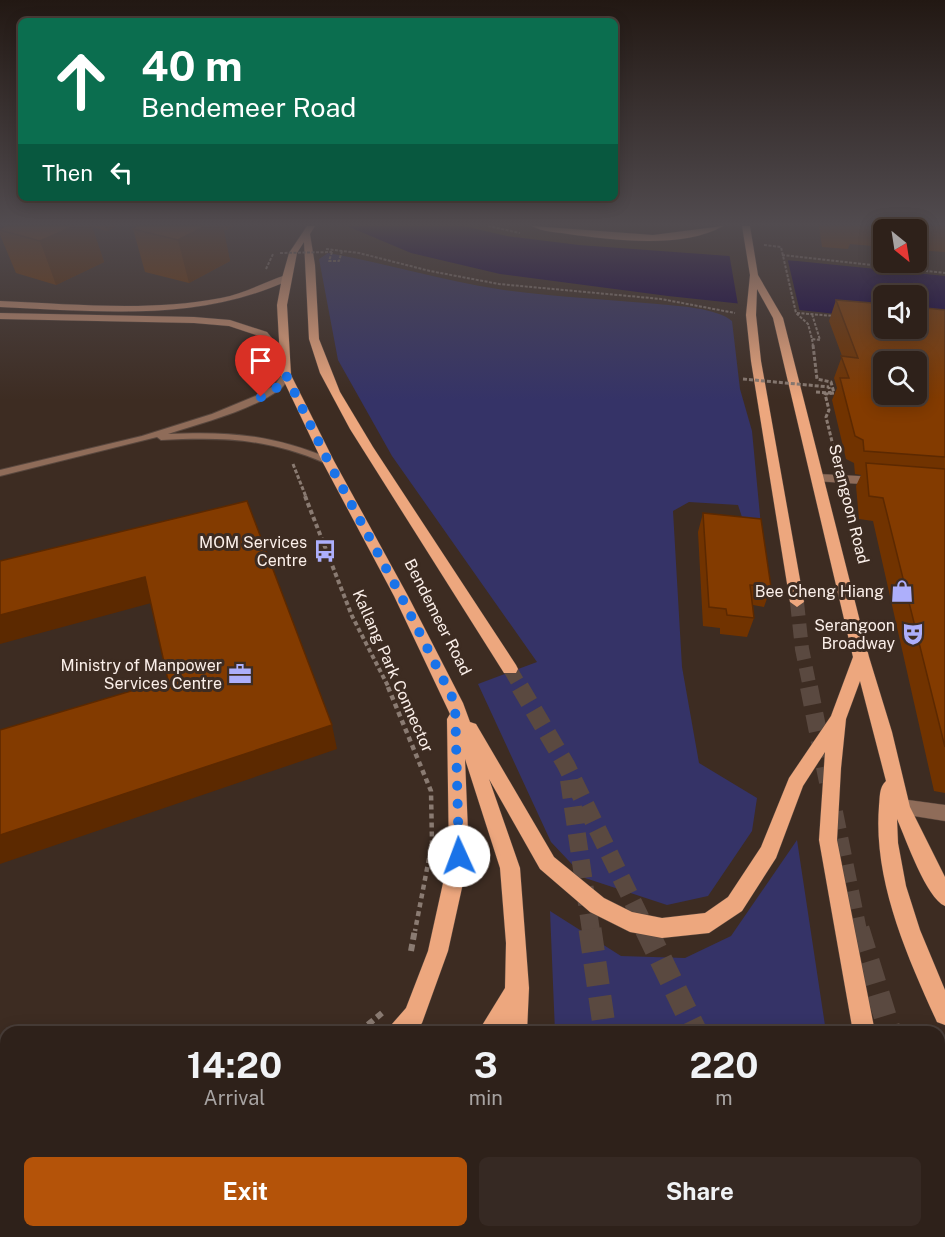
<!DOCTYPE html>
<html lang="en">
<head>
<meta charset="utf-8">
<style>
  :root { --surface:#2e211a; --page:#362923; --text:#f1f3f6; --muted:#a7a3a2; --line:#493e39; --accent:#b45309 }
  body { margin:0; font-family:"Public Sans",sans-serif; background:var(--page); color:var(--text); height:100vh; display:flex; flex-direction:column; font-size:22px; white-space:nowrap }
  * { box-sizing:border-box; margin:0 }
  p { font-size:20px; color:var(--muted) }
  .icon { flex:none; width:33px; height:33px; fill:none; stroke:currentColor; stroke-width:2; stroke-linecap:round; stroke-linejoin:round }
  .map { position:relative; flex:1; overflow:hidden }
  .details { position:absolute; left:0px; top:1026px; width:945px; height:212px; display:flex; flex-direction:column; background:var(--surface); border-radius:18px 18px 0 0; box-shadow:0 3px 15px #0003,0 0 0 2px var(--line) }
  .details>* { flex:none }
  .top-card { position:absolute; left:18px; top:18px; width:600px; height:183px; border-radius:9px; box-shadow:0 3px 15px #0003,0 0 0 2px var(--line); background:#0b6e4f; color:#fff; overflow:hidden }
  .needle { width:39px; rotate:150deg }
  .controls { position:absolute; left:873px; top:219px; display:grid; gap:12px }
  .controls a { display:grid; place-items:center; width:54px; height:54px; border-radius:9px; background:var(--surface); box-shadow:0 3px 15px #0003,0 0 0 2px var(--line); font-size:30px }
  .pin { position:absolute; display:grid; place-items:center; width:51px; height:51px; color:#fff; margin:-62px -26px; border-radius:50% 50% 50% 0; rotate:-45deg; box-shadow:0 0 6px #0007 }
  .pin .icon { rotate:45deg }
  .me { position:absolute; width:66px; margin:-33px; rotate:358deg; stroke-linejoin:round; filter:drop-shadow(0 0 4px #0008) }
  .turn { display:flex; align-items:center; gap:21px; height:126px; padding:0 24px; font-size:27px }
  .turn .icon { width:78px; height:78px; stroke-width:2.5 }
  .turn b { display:block; font-size:42px; line-height:51px }
  .then { display:flex; align-items:center; height:57px; padding:0 24px; background:#0003; gap:12px; font-size:22px }
  .eta { display:flex; justify-content:space-evenly; align-items:center; height:102px; text-align:center }
  .eta b { font-size:36px; font-weight:700; line-height:42px }
  .cta { display:flex; gap:12px; margin-top:auto; padding:12px 24px }
  .cta a { flex:1; height:69px; border-radius:9px; background:var(--accent); color:#fff; font-size:24px; font-weight:700; line-height:69px; text-align:center }
  .cta a+a { background:var(--page); color:var(--text) }
  .map>svg:first-child { display:block }
</style>
</head>
<body>
<div class="map">
<svg width="945" height="1237" viewBox="0 0 945 1237">
  <rect width="100%" height="100%" fill="#3d2c22"/>
  <path fill="#353367" d="M328 253C385 263 440 280 498 289 551 297 605 299 658 304 678 306 717 308 732 321L740 389 752 431 761 526 744 523 738 505 689 502 673 511 682 667 699 763 757 798 752 831 708 896 667 905 585 878 551 842 478 684 537 662 392 456 338 360 319 259Z
    M797 840 826 1032H555L550 911 621 956 685 958 731 936Z"/>
  <path fill="#130045" d="M347 226H463L507 236 579 245 797 261 945 276V325L917 323 916 296H884L883 319 668 296 500 274 411 253Z"/>
  <path fill="#3d2c22" d="M729 253 787 257 800 312 738 305Z"/>
  <g fill="none" stroke-linecap="round" stroke-linejoin="round">
    <path stroke="#5a4940" stroke-width="14" stroke-dasharray="14 8" stroke-linecap="butt" d="M797 602 802 649 810 688
      M510 669 521 688"/>
    <path stroke="#5a4940" stroke-width="18" stroke-dasharray="18 9" stroke-linecap="butt" d="M520 687 566 765 647 931
      M809 687 828 782
      M569 780 591 931
      M834 812 858 931"/>
    <path stroke="#5a4940" stroke-width="23" stroke-dasharray="23 11" stroke-linecap="butt" d="M590 929 605 1032
      M646 929 696 1032
      M858 929 890 1032
      M618 1232V1237
      M792 1232 795 1237"/>
    <g stroke="#58473e" stroke-width="2">
      <path id="service" d="M283 373 290 375C287 380 284 387 279 390 250 411 201 423 168 434 230 431 273 435 331 459V463H325C266 438 223 437 161 440L157 437 0 476V470L142 436 212 414 258 395 275 385Z"/>
    </g>
    <g stroke="#58473e" stroke-width="1">
      <path id="minor" d="M818 474 878 477 884 481 878 485 814 481 812 478 814 475Z
        M901 799 945 805V821L895 813 892 807 895 801Z"/>
    </g>
    <g stroke="#58473e" stroke-width="1">
      <path id="secondary" d="M286 275 290 278 289 280C197 323 98 311 0 307V301C73 304 149 312 221 298 244 294 264 282 286 275Z
        M0 313 194 317 230 320 267 332 289 359 280 361 259 336 229 326 194 323 0 319Z"/>
    </g>
    <g stroke="#58473e" stroke-width="1">
      <path id="primary" d="M307 226H315L310 234 315 265 319 339 340 392 373 447 516 665 518 669 516 673H504L350 429 320 373 309 339 304 242 297 253 287 305 291 375 334 461 408 596 463 703 470 722 476 724 554 857 604 898 632 912 662 918 705 913 728 897 761 847 789 778 831 716 853 657 773 318 757 289 756 315 761 361 804 602 797 607 790 602 751 361 746 315 750 275 742 226H750L758 275 783 318 869 657 892 732 910 807 945 877V906C926 898 906 839 897 819L898 843 906 886 920 930 945 990V1025L937 1022C907 956 873 880 879 806 880 797 879 787 886 781L860 681 846 719 841 768 837 840 875 1032H853L819 840 825 752 803 786 776 858 742 911 709 933 662 938 630 932 590 912 540 869 489 779 520 868 529 988 527 1032H505V1028L502 1032H478L505 988 506 943 500 868 465 759 469 856 448 951 422 1023 414 1032H389L392 1024 406 1008 428 951 449 856 447 719 450 714 394 596 322 461 281 375 277 305 282 278 289 253Z
        M532 226 653 235 723 226C684 249 611 240 568 234 557 232 542 232 532 226Z
        M6 1122V1146L0 1147V1123Z
        M0 1156 6 1157V1181L0 1180Z
        M939 1173 945 1175V1201L939 1199Z
        M288 1232H316L314 1237H286Z
        M479 1232H505L503 1237H477Z
        M905 1232H931L933 1237H907Z"/>
    </g>
    <path stroke="#8a7b72" stroke-width="2" stroke-dasharray="3 1.5" stroke-linecap="butt" d="M488 226 520 233
      M764 245 781 247 796 313 808 324 812 339 820 340 812 314
      M326 249 359 253 430 271 499 284 661 299 735 313
      M332 252 329 261H339L342 251
      M782 255 945 273
      M266 269 273 254
      M797 313 834 316
      M812 339 813 346"/>
    <path stroke="#8a7b72" stroke-width="3" stroke-dasharray="4 2" stroke-linecap="butt" d="M813 345 817 379 831 382 834 393 825 394 829 410 826 417 837 462
      M263 361V378
      M816 392 830 393 829 387
      M293 464 306 497"/>
    <path stroke="#8a7b72" stroke-width="4" stroke-dasharray="4.5 3" stroke-linecap="butt" d="M305 496 352 616 389 688"/>
    <path stroke="#8a7b72" stroke-width="4.5" stroke-dasharray="5 4" stroke-linecap="butt" d="M388 687 431 791 432 843 415 931"/>
    <path stroke="#8a7b72" stroke-width="6" stroke-dasharray="7 4.5" stroke-linecap="butt" d="M411 951 415 929
      M359 1032 382 1013
      M0 1071 6 1070
      M939 1126 945 1128"/>
    <use href="#service" fill="#8f6c59" fill-rule="evenodd"/>
    <use href="#minor" fill="#8f6c59" fill-rule="evenodd"/>
    <use href="#secondary" fill="#c48d6e" fill-rule="evenodd"/>
    <use href="#primary" fill="#eda77e" fill-rule="evenodd"/>
    <path stroke="#8a7b72" stroke-width="2" stroke-dasharray="3 1.5" stroke-linecap="butt" d="M280 253 332 252"/>
    <path stroke="#8a7b72" stroke-width="3" stroke-dasharray="4 2" stroke-linecap="butt" d="M743 379 829 387"/>
  </g>
  <path fill="#713300" d="M6 226H117L107 231 92 227 104 262 56 285 16 273 0 235V229Z
    M137 226H234L226 230 223 229 230 261 189 283 145 272 133 229Z
    M819 226H945V252L916 250V230H884V247L850 244 848 249 822 247Z
    M836 300 945 310V793L934 791 873 521 859 519 856 486 861 475 855 474 854 463 846 459 832 400 837 388 834 378 842 356 829 321Z
    M703 513 771 587 764 607 753 605 754 618 747 637 720 634V628L703 626 698 532Z"/>
  <path fill="#5c2900" d="M74 226H92L104 262 56 285 40 241Z
    M105 226H117L107 231Z
    M205 226H223L230 261 189 283 178 240Z
    M226 226H234L226 230Z
    M145 577 155 602 0 644V615Z
    M332 725 337 749 0 864V835Z"/>
  <path fill="#833b00" stroke="#5c2900" stroke-width="1.5" fill-rule="evenodd" d="M6 226H74L40 241 0 230V229Z
    M137 226H205L178 240 133 229Z
    M836 300 884 304V328H916V307L945 310V457L864 451 863 440 855 436 840 378H849L841 356 858 358ZM884 362H916V394H884Z
    M866 463 945 469V747L883 498 869 496Z
    M247 501 332 725 0 835V730L168 680 145 577 0 615V561Z
    M703 513 761 519 771 587 750 585 754 618 727 615 726 609 709 607Z"/>
  <linearGradient id="sky" x2="0" y2="1"><stop stop-color="#221813"/><stop offset="0.56" stop-color="#514b4f"/><stop offset="1" stop-color="#514b4f" stop-opacity="0"/></linearGradient>
  <rect width="945" height="400" fill="url(#sky)"/>
  <g fill="none" stroke-linecap="round" stroke-linejoin="round">
    <path stroke="#1a73e8" stroke-width="10" stroke-dasharray="0 18" d="M261 397 278 387 286 375 328 461 401 596 455 703 459 856"/>
  </g>
  <defs>
    <g id="bus-bare" transform="scale(1.8)"><path d="M-5-6H5V4H4V6H2V4H-2V6H-4V4H-5ZM-3.5-4V0h7V-4ZM-3.5 1.2v1.5H-2V1.2ZM2 1.2v1.5H3.5V1.2Z" fill="#adaffb" stroke="#3d2c22" stroke-width="2.5" paint-order="stroke"/></g>
    <g id="shop-bare" transform="scale(1.8)"><path d="M-5-2.5h2.3a2.7 3.5 0 0 1 5.4 0H5L5.5 6h-11ZM-1.5-2.5h3a1.5 2.3 0 0 0-3 0Z" fill="#adaffb" stroke="#3d2c22" stroke-width="2.5" paint-order="stroke"/></g>
    <g id="theatre-bare" transform="scale(1.8)"><path d="M-5-5.5Q0-4 5-5.5V0Q5 5 0 6Q-5 5-5 0ZM-3.3-2.5H-1v1.5H-3.3ZM1-2.5H3.3v1.5H1ZM-2.8 1Q0 5.5 2.8 1Z" fill="#adaffb" stroke="#3d2c22" stroke-width="2.5" paint-order="stroke"/></g>
    <g id="office-bare" transform="scale(1.8)"><path d="M-6-3h4V-5.5h4V-3h4V5H-6ZM-1-4.5V-3h2v-1.5ZM-6 0V1H6V0Z" fill="#adaffb" stroke="#3d2c22" stroke-width="2.5" paint-order="stroke"/></g>
  </defs>
  <g fill-rule="evenodd">
    <use href="#bus-bare" x="325" y="551"/>
    <use href="#shop-bare" x="902" y="591"/>
    <use href="#theatre-bare" x="913" y="634"/>
    <use href="#office-bare" x="240" y="674"/>
  </g>
  <g text-anchor="middle" dominant-baseline="central" stroke-width="6" stroke-linejoin="round" paint-order="stroke">
    <g font-size="16" fill="#fbefe9" stroke="#3d2c22">
      <text transform="translate(849 504) rotate(76)">Serangoon Road</text>
      <text transform="translate(438 617) rotate(63)">Bendemeer Road</text>
      <text transform="translate(393 671) rotate(66)">Kallang Park Connector</text>
    </g>
    <g font-size="16" fill="#fbefe9" stroke="#3d2c22" text-anchor="end">
      <text x="307" y="542">MOM Services<tspan x="307" dy="18">Centre</tspan></text>
      <text x="884" y="591">Bee Cheng Hiang</text>
      <text x="895" y="625">Serangoon<tspan x="895" dy="18">Broadway</tspan></text>
      <text x="222" y="665">Ministry of Manpower<tspan x="222" dy="18">Services Centre</tspan></text>
    </g>
  </g>
</svg>
<div class="controls">
<a><svg class="needle" viewBox="-14 -14 28 28"><path d="M0-13l5 13h-10z" fill="#e53935"/><path d="M0 13l5-13h-10z" fill="#a7a3a2"/></svg></a>
<a><svg class="icon" aria-label="sound" viewBox="0 0 24 24"><path d="M4 9h4l5-4v14l-5-4H4zM17 9q2 3 0 6"/></svg></a>
<a><svg class="icon" aria-label="search" viewBox="0 0 24 24"><circle cx="10" cy="10" r="6"/><path d="M15 15l6 6"/></svg></a>
</div>
<div class="pin" style="left:261px;top:397px;background:#d93025"><svg class="icon" aria-label="arrive" viewBox="0 0 24 24"><path d="M6 21V4h12l-3 4 3 4H6"/></svg></div>
<svg class="me" style="left:459px;top:856px" viewBox="-20 -20 40 40"><circle r="19" fill="#fff"/><path d="M0-13L10 11 0 6-10 11z" fill="#1a73e8"/></svg>
<div class="top-card">
<div class="turn"><svg class="icon" aria-label="ahead" viewBox="0 0 24 24"><path d="M12 20V5M6 11l6-6 6 6"/></svg><div><b>40 m</b>Bendemeer Road</div></div>
<div class="then">Then<svg class="icon" aria-label="left" viewBox="0 0 24 24"><path d="M17 20v-9H6M10 6l-5 5 5 5"/></svg></div>
</div>
<section class="details">
<div class="eta">
<div><b>14:20</b><p>Arrival</p></div>
<div><b>3</b><p>min</p></div>
<div><b>220</b><p>m</p></div>
</div>
<div class="cta"><a>Exit</a><a>Share</a></div>
</section>
</div>
</body>
</html>
